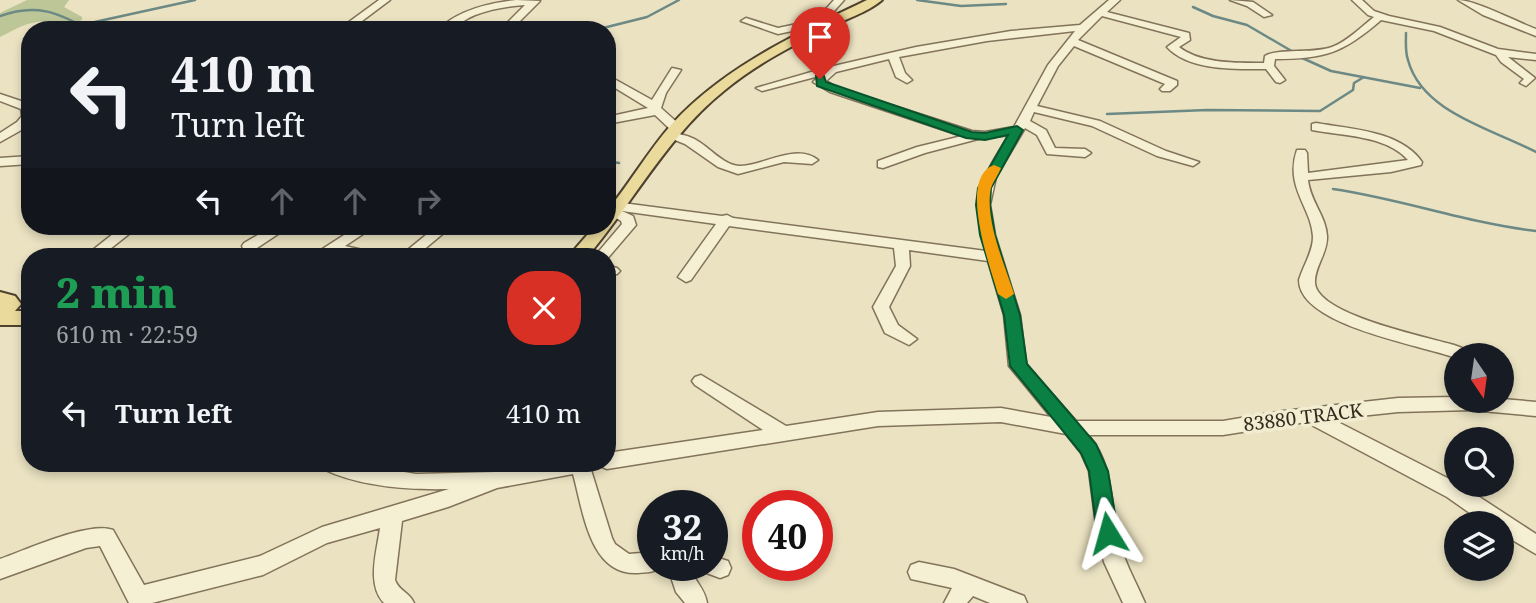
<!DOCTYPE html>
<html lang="en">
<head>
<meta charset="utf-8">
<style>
  :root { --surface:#171b24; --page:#20242c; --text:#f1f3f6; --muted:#9ea1a6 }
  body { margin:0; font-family:"Noto Serif",serif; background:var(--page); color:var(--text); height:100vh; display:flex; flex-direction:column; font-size:26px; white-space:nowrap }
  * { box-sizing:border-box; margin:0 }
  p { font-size:23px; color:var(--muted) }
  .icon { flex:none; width:38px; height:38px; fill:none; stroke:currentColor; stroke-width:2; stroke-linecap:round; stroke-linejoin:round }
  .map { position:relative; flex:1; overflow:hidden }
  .sheet { position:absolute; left:21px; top:248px; width:595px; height:224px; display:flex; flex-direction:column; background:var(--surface); border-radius:28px; box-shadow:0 4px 10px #0003 }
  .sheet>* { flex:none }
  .hud { position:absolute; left:21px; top:21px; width:595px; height:214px; border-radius:28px; box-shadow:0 4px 10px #0003; background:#171b24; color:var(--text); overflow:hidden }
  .needle { width:46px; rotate:167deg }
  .controls { position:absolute; left:1444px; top:343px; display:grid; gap:14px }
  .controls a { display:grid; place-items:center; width:70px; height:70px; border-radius:50%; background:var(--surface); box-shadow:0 4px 10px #0003; font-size:35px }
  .speed { position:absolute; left:637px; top:490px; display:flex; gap:14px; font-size:35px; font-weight:700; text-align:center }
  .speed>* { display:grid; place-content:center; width:91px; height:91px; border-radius:50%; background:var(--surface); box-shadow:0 4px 10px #0003; line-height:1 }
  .speed small { font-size:18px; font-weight:400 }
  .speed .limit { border:10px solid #d22; background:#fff; color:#111 }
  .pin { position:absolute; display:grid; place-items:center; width:60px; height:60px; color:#fff; margin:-72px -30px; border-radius:50% 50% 50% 0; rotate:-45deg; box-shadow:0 0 7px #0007 }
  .pin .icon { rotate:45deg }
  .me { position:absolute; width:77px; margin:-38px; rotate:352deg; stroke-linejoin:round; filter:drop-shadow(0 0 5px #0008) }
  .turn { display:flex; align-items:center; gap:24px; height:147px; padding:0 35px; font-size:32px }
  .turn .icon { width:91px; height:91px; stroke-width:2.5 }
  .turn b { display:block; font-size:49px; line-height:60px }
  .lanes { display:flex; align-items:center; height:66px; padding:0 35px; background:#0003; justify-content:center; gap:35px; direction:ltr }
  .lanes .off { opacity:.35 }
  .round { display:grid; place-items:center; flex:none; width:74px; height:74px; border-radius:28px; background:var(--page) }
  .head { display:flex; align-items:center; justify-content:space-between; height:119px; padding:0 35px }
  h1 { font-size:42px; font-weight:800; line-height:52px; color:#1e9e55 }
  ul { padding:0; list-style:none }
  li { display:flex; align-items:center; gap:21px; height:91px; padding:0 35px }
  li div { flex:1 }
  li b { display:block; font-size:26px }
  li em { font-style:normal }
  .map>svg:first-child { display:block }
</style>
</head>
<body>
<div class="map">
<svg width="1536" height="603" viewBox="0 0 1536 603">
  <rect width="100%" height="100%" fill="#eae2c1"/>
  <path fill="#bcc697" d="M27 0H69L64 7 82 17V20C69 27 52 20 37 22 23 24 12 31 0 37V13Z"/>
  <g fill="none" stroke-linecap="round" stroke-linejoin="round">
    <path stroke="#6c8985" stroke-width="2.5" d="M917 0 961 6 1006 4
      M1193 7 1213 16 1247 25 1295 53
      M0 16C35 3 58 12 89 30
      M81 25 195 0
      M595 30 647 17 679 0
      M1406 33C1406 42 1405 52 1408 60 1422 113 1493 129 1536 152
      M1300 57 1331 71 1420 88
      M1107 114 1207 110 1320 111 1353 90 1354 83 1364 77
      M607 161 619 163
      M1333 189C1402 199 1467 223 1536 231"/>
    <g stroke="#82735a" stroke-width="3">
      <path id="minor" d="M379 0H390L350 30H338Z
        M516 0 540 1 511 30H500L525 5C508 6 491 9 475 15 461 21 453 30 438 30 458 10 489 3 516 0Z
        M834 0H844L826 20 830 25 825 28 820 25 778 34 741 21 746 18 778 28 816 20Z
        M1109 0H1120L1107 12 1189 33 1190 40 1179 47C1200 64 1238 63 1264 63L1265 56C1276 48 1314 54 1332 47 1348 41 1361 27 1374 17L1368 15 1352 0H1362L1374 11 1389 16 1440 27 1498 49 1536 54V60L1508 57 1535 78 1526 86 1520 83 1524 79 1501 62 1496 55 1434 31 1381 20C1343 53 1325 59 1275 59L1274 66 1285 80 1280 83 1276 82 1266 69C1235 69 1189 71 1167 47L1181 37 1102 16 1078 40 1177 81V85L1170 91H1162L1160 89 1165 84 1074 46 1058 66 1037 106 1100 121 1166 151 1199 162 1193 166 1157 156 1092 126 1034 112 1030 121 1046 130 1055 148 1085 149 1091 153 1085 157 1047 154 1037 135 1025 128 996 177 990 205 995 235 1020 315 1026 364 1076 421H1223L1283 411 1398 398 1456 397V401L1502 399 1536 402V416L1471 410 1398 412 1332 419 1461 485 1536 534V554L1502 534V523H1484L1447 497 1306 422 1223 435H1088C1113 463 1110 498 1117 532 1122 558 1135 580 1145 603H1123L1104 562 1097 533 1089 471 1081 453 1066 434 1001 422 878 426 607 469 600 466 599 464H607V453L763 430 695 385 692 381 695 377 701 375 786 426 878 412 1001 408 1051 417 1009 366 1004 315 988 261 909 250 910 266 889 307 898 325 917 339 909 345 885 333 873 307 896 266 894 248 729 226 691 280 686 282 678 277 716 224 622 211 633 216 636 225 607 259 594 257 622 224 621 221 608 213 612 210 607 209V201L722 216 727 215 733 218 986 251C970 196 980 182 1009 135L978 139 925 153 883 168 878 167V161L917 147 962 136 830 92 813 82 819 76 762 91 756 88 825 68 916 47 1011 31 1080 25ZM1075 31 1048 65 1014 127 985 132 972 131 838 88 826 81 836 72 889 59 896 77 907 83 912 80 905 73 899 57 987 41Z
        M1230 0 1253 2 1272 15 1264 17 1247 6Z
        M1458 0C1475 0 1517 22 1536 29V36L1483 15Z
        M672 68 681 70 666 93 661 108 680 125V131H672L655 115 607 124V117L648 108 607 83V75L652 100Z
        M0 94 30 104V122L25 128 0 142V133L17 122 22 116 21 109 0 101Z
        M1316 123C1351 129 1401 131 1422 162L1421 165 1391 172 1308 180C1310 201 1326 216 1327 236 1328 253 1314 267 1315 283 1317 315 1427 337 1454 345L1470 351 1472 355H1456V358C1422 345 1299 326 1299 280 1303 266 1313 252 1313 237 1312 208 1284 187 1297 150H1305L1307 153 1308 173 1408 160C1386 135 1342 136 1312 130V124Z
        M671 132C678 134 686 135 692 138 707 144 722 165 739 166 761 167 796 142 818 160L812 164 784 162 738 174 718 167 685 144 665 136Z
        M30 156V164L0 166V158Z
        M123 226H139L100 257H84Z
        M273 226H290L257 248 272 257H253L245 253 242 246 244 243Z
        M358 226H375L345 246 380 254 382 257H357L334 252 327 257H310Z
        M437 226H452L415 257H399Z
        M607 266 617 268 620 271 617 274 607 276Z
        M320 464H356L416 474 495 472 542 464H595L591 470 612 538 615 544 629 554 653 552V565H662C656 573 647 572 638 573 589 576 583 509 573 474L497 488 448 507 402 521 395 580C399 591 409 592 414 603H384C366 584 377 551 380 528L327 543 263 575 152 603H129L100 546 86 548 0 579V559C26 550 89 521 113 530L144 585 260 556 322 527 449 489C409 490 361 487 323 469Z
        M712 556 728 561 731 568 728 575 720 578 704 572 701 565H712Z
        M919 562 954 569 1024 596 1027 603H990L973 596 967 603H944L952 588 911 579 908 572 911 565Z
        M667 565H689C693 580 705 588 707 603H685L676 592Z"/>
    </g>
    <g stroke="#4f412f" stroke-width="4">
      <path id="major" d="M867 0H882C867 13 843 20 825 29 790 47 755 65 725 90 668 135 633 203 587 257H568L595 226H607V211C630 183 648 151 672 124 725 66 797 34 867 0Z
        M0 292 15 296 21 304 15 311H30V325H0Z"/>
    </g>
    <use href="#minor" fill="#f5efd4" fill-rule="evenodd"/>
    <use href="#major" fill="#eada9c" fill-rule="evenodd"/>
  </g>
  <path fill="#0b8043" stroke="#07532c" stroke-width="2" d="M816 76H824L826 82 972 132 985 133 1017 126 1023 130 991 188 990 205 995 235 1020 315 1027 364 1096 444 1108 471 1118 533 1115 539 1108 542 1100 539 1097 533 1089 471 1081 453 1010 366 1004 315 980 235 976 205 978 188 1008 135 985 140 966 138 817 86Z"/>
  <path fill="#f59e0b" d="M994 165 1001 168C998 175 993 182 991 188 984 219 1005 265 1014 294L1006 299 998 294C991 269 957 178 994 165Z"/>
  <g text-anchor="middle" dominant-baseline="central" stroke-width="7" stroke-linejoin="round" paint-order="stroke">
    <g font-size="19" fill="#332a1d" stroke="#f2ecd0">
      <text transform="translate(1303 417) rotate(-7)">83880 TRACK</text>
    </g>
  </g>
</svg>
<div class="controls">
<a><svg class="needle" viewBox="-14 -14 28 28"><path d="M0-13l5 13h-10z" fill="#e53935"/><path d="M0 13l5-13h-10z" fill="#9ea1a6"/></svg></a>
<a><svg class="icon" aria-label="search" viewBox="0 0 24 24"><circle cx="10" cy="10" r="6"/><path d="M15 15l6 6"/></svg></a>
<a><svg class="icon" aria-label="layers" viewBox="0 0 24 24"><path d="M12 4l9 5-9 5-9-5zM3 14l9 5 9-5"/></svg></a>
</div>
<div class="speed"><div>32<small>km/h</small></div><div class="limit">40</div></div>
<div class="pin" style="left:820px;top:79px;background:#d93025"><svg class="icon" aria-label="arrive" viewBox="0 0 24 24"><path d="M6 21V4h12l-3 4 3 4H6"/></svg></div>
<svg class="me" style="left:1108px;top:533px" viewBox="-20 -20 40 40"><path d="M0-17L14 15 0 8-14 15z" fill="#0b8043" stroke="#fff" stroke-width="4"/></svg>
<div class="hud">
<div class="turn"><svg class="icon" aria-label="left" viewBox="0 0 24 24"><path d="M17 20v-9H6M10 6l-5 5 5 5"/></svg><div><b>410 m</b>Turn left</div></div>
<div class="lanes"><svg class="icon" aria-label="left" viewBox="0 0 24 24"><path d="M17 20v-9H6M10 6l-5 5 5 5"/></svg><svg class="icon off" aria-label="ahead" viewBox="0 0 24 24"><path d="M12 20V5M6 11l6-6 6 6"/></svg><svg class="icon off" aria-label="ahead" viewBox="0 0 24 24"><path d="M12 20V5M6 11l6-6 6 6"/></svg><svg class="icon off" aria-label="right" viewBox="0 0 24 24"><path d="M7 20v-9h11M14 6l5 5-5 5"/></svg></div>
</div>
<section class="sheet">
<div class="head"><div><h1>2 min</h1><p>610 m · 22:59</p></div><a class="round" style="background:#d93025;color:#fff"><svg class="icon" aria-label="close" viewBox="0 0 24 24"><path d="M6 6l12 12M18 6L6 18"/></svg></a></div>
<ul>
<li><svg class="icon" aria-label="left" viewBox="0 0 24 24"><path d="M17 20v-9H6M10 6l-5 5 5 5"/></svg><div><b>Turn left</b></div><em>410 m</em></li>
</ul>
</section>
</div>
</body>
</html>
